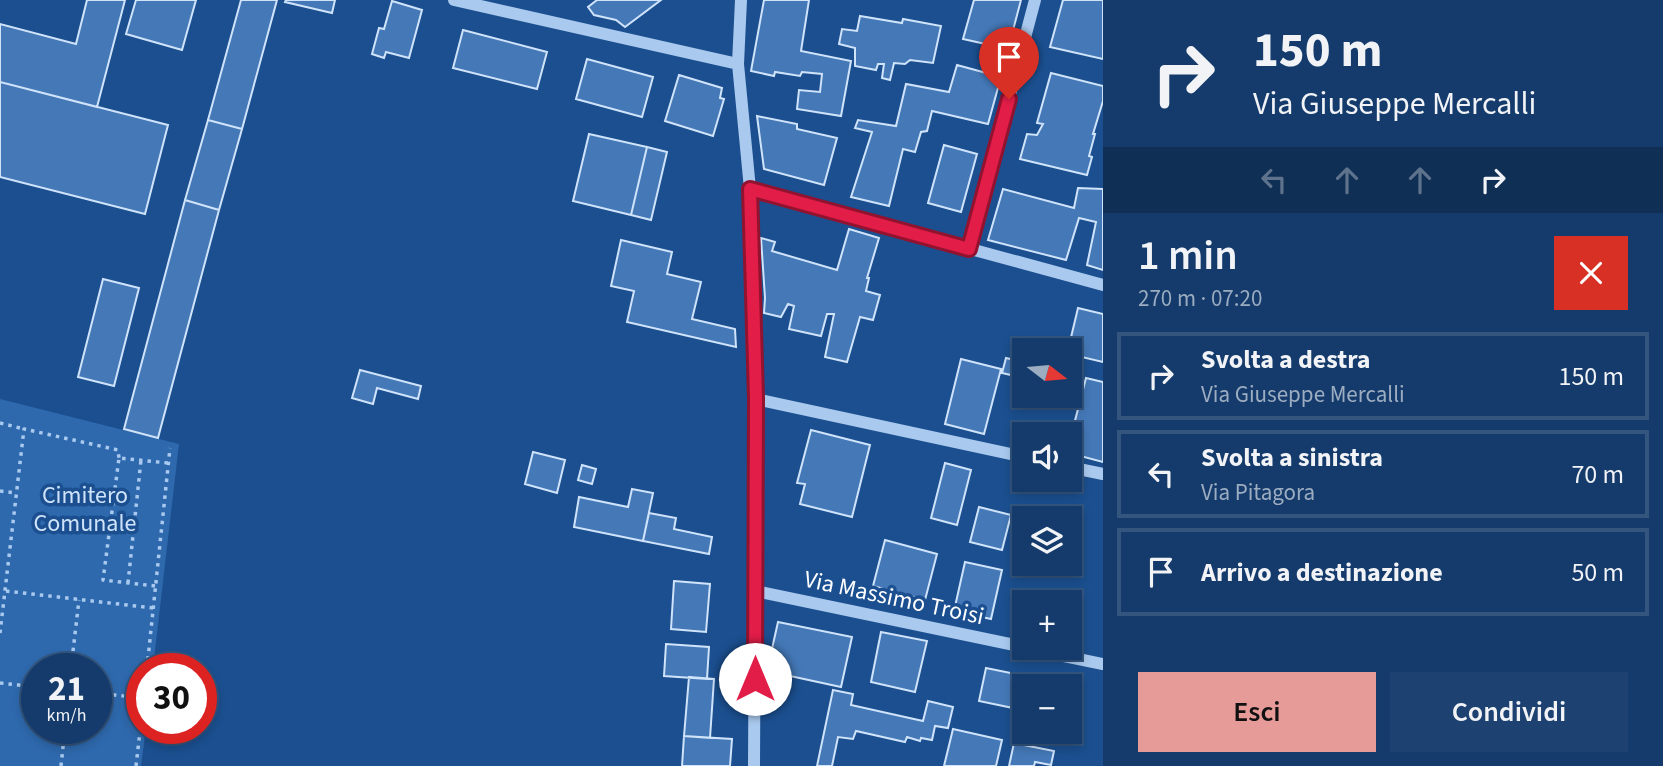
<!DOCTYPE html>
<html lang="it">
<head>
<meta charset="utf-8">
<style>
  :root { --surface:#143b6b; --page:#1d4271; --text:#f1f3f6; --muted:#9dadc1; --line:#33557e; --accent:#e69b98 }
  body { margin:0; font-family:"Source Sans 3",sans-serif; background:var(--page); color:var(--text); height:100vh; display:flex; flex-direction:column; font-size:26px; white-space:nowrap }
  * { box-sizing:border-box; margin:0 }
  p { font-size:23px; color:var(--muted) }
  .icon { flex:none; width:38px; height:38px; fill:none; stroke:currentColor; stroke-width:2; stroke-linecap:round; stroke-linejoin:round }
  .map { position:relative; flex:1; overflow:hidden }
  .details { display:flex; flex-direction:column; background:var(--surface); width:560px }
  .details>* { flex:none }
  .guide { background:#143b6b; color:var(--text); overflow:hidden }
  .needle { width:46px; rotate:106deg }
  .fabs { position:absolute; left:1012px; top:338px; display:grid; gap:14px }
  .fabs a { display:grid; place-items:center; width:70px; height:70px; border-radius:0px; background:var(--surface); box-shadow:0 4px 10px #0003,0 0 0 2px var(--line); font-size:35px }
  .speed { position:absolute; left:21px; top:653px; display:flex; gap:14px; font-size:35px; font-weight:700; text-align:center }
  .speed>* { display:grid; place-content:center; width:91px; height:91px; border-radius:50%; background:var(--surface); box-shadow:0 4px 10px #0003,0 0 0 2px var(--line); line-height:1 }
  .speed small { font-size:18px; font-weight:400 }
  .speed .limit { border:10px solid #d22; background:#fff; color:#111 }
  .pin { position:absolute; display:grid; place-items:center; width:60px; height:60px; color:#fff; margin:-72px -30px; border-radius:50% 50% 50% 0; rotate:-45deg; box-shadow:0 0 7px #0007 }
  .pin .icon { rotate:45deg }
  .me { position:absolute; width:77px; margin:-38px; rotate:0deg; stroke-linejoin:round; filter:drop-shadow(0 0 5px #0008) }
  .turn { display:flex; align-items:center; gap:24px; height:147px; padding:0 35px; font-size:32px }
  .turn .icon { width:91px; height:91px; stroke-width:2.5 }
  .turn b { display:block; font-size:49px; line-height:60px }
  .lanes { display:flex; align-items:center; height:66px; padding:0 35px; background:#0003; justify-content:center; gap:35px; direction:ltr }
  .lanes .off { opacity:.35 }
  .round { display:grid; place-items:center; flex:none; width:74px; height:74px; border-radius:0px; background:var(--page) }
  .headline { display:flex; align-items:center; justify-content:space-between; height:119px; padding:0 35px }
  h1 { font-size:42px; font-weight:600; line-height:52px }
  .action { display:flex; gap:14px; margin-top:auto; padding:14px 35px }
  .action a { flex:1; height:80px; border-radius:0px; background:var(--accent); color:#111; font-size:28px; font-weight:600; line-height:80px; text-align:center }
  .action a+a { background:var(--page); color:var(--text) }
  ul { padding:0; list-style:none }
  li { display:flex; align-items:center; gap:21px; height:88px; margin:0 14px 10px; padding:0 21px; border:4px solid var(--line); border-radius:0px }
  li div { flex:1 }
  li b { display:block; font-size:26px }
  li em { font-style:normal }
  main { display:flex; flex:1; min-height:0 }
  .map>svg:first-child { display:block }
</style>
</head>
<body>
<main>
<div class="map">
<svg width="1103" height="766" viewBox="0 0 1103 766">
  <rect width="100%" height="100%" fill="#1b4f8f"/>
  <path fill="#2e69ad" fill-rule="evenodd" d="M0 399 179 444 153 668H142V728H146L141 766H0ZM37 668H96V728H37Z"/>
  <path fill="#4478b7" stroke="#cfe3fa" stroke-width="2" d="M87 0H125L97 107 0 82V24L76 44Z
    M136 0H196L182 50 126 34Z
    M241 0H277L242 129 208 120Z
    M286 0H335L332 13 285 2Z
    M597 0H661L625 27 616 20 594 15 588 7Z
    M764 0H809L801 51 851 61 841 116 797 109 799 90 820 92 822 74 802 72 800 76 775 72 774 76 751 71Z
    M974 0H1021L1008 49 963 39Z
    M1063 0H1103V59L1050 47Z
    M392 1 422 10 409 58 386 52 384 58 372 54 379 28 384 29Z
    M860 16 902 23 903 19 941 26 933 63 910 60 905 64 894 63 890 80 882 78 884 64H878L876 70 855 66V48L839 44 842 29 857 31Z
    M463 30 547 52 537 89 453 68Z
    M587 59 653 77 642 117 576 99Z
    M957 65 1001 77 988 124 932 111 927 131 921 132 915 152 903 149 889 206 851 197 872 132 855 128 858 120 896 126 906 84 949 92Z
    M1051 73 1103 86V101L1093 134H1095L1089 156 1092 157 1087 175 1020 159 1027 134 1037 135 1043 124 1037 123Z
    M679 75 722 88 720 98 724 99 713 136 665 121Z
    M0 82 168 125 145 214 0 177Z
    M757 116 797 124V129L837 138 824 185 764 169Z
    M208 120 242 129 219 210 185 200Z
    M589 134 647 147 631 215 573 201Z
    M944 145 977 154 961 212 928 203Z
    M647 147 667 152 651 220 631 215Z
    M1078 188 1103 189V270L1087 265 1096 222 1079 218 1066 260 988 240 1003 189 1074 208Z
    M185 200 219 210 158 438 124 429Z
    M849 229 879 238 867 278H869L866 291 880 295 873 320 860 317 847 362 825 357 834 314H827L821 336 789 329 794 306 788 304 781 317 764 313 765 298 761 238 775 242 772 251 837 270Z
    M621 240 672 252 667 274 701 282 692 319 735 329 736 347 627 322 634 291 611 286Z
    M103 279 139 288 114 386 78 377Z
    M1078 308 1103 314V362L1069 354 1068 350Z
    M1006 358 1024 362V378L1002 373Z
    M961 359 1001 369 984 434 945 424Z
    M360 370 421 386 418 399 377 388 373 404 352 398Z
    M1086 378 1103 382V462L1069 453V444Z
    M811 430 870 445 852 517 800 504 805 484 797 483Z
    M533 452 565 460 557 493 525 484Z
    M945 463 971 470 957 525 931 518Z
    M582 465 596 469 592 484 578 480Z
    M632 489 653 493 643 541 574 527 579 497 628 507Z
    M979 507 1011 515 1002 550 970 542Z
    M649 513 676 518 674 529 712 537 709 554 643 541Z
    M885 540 937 554 925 600 873 586Z
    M965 562 1002 570 991 619 954 611Z
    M674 581 710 584 706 632 671 629Z
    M778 622 852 637 841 687 767 671Z
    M881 632 927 641 915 692 871 682Z
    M666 644 709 647 707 679 664 676Z
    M986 668 1020 675 1013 708 979 701Z
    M689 677 714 679 710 738 684 736Z
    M833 690 853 694 851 705 923 721 928 701 953 707 948 728 935 726 932 740 921 738 920 741 907 737 905 742 856 731 853 739 838 737 832 766H817Z
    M953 729 1002 740 996 766H944Z
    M684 736 732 739 730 766H682Z
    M1014 743 1054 751 1051 765 1035 762 1034 766H1009Z"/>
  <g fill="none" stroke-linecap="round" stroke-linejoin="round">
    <path stroke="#a9c9ee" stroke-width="3.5" stroke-dasharray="3.5 5" stroke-linecap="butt" d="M0 423 24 429
      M0 491 16 493
      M128 583 141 460
      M155 586 103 580 119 458 168 463
      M6 591 153 608
      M0 633 24 429 118 450 119 458
      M71 668 79 600
      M147 668 170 448
      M0 683 37 687
      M96 693 142 698
      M61 766 65 728
      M136 766 142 714"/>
    <path stroke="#a9c9ee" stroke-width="12" d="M454 0 738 64
      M741 0 738 64 750 189 756 399 754 766
      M750 189 1103 285
      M969 249 1035 0
      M756 399 1024 457
      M1069 467 1103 474
      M755 591 1024 647
      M1025 648 1103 664"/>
  </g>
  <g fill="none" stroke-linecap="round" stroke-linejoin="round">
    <g stroke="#92132f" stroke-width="18">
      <path id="route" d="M755 679 756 398 750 189 969 249 1009 99"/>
    </g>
    <use href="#route" stroke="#e11d48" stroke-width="12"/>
  </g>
  <g text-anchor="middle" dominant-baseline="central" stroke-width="7" stroke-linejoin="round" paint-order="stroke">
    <g font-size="24" fill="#cfe3fa" stroke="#1b4f8f">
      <text x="85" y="495">Cimitero<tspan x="85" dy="28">Comunale</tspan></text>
    </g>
    <g font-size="24" fill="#fff" stroke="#1b4f8f">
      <text transform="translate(894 598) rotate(12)">Via Massimo Troisi</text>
    </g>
  </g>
</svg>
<div class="fabs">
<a><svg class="needle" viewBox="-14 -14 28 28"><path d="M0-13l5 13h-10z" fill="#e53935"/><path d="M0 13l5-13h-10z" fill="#9dadc1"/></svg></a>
<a><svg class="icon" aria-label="sound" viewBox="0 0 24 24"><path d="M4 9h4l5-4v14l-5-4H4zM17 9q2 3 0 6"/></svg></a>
<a><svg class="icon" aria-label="layers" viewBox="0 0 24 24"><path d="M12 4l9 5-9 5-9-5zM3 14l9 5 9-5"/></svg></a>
<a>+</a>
<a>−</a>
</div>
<div class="speed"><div>21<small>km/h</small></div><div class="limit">30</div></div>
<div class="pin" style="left:1009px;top:99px;background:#d93025"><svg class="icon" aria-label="arrive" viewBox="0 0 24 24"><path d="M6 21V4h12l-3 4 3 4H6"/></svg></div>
<svg class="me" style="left:755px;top:679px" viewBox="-20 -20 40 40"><circle r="19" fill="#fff"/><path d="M0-13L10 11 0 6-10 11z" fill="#e11d48"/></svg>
</div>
<section class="details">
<div class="guide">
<div class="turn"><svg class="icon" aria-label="right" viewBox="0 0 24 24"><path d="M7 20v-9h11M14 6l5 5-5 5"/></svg><div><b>150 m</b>Via Giuseppe Mercalli</div></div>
<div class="lanes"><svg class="icon off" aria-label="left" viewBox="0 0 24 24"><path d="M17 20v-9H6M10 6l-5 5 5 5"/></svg><svg class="icon off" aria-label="ahead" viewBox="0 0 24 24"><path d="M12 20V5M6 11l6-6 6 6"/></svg><svg class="icon off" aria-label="ahead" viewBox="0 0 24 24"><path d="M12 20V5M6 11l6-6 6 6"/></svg><svg class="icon" aria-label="right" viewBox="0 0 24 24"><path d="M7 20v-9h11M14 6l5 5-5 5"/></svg></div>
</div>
<div class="headline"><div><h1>1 min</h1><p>270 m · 07:20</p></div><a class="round" style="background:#d93025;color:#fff"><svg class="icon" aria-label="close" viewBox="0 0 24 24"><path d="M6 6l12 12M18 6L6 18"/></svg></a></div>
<ul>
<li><svg class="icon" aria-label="right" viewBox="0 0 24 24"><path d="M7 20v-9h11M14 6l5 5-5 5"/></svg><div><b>Svolta a destra</b><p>Via Giuseppe Mercalli</p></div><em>150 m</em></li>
<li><svg class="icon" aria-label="left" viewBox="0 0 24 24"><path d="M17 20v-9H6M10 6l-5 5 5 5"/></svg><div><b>Svolta a sinistra</b><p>Via Pitagora</p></div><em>70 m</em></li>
<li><svg class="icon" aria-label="arrive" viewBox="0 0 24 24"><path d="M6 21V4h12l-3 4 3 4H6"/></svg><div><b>Arrivo a destinazione</b></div><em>50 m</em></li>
</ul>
<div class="action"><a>Esci</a><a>Condividi</a></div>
</section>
</main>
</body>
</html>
